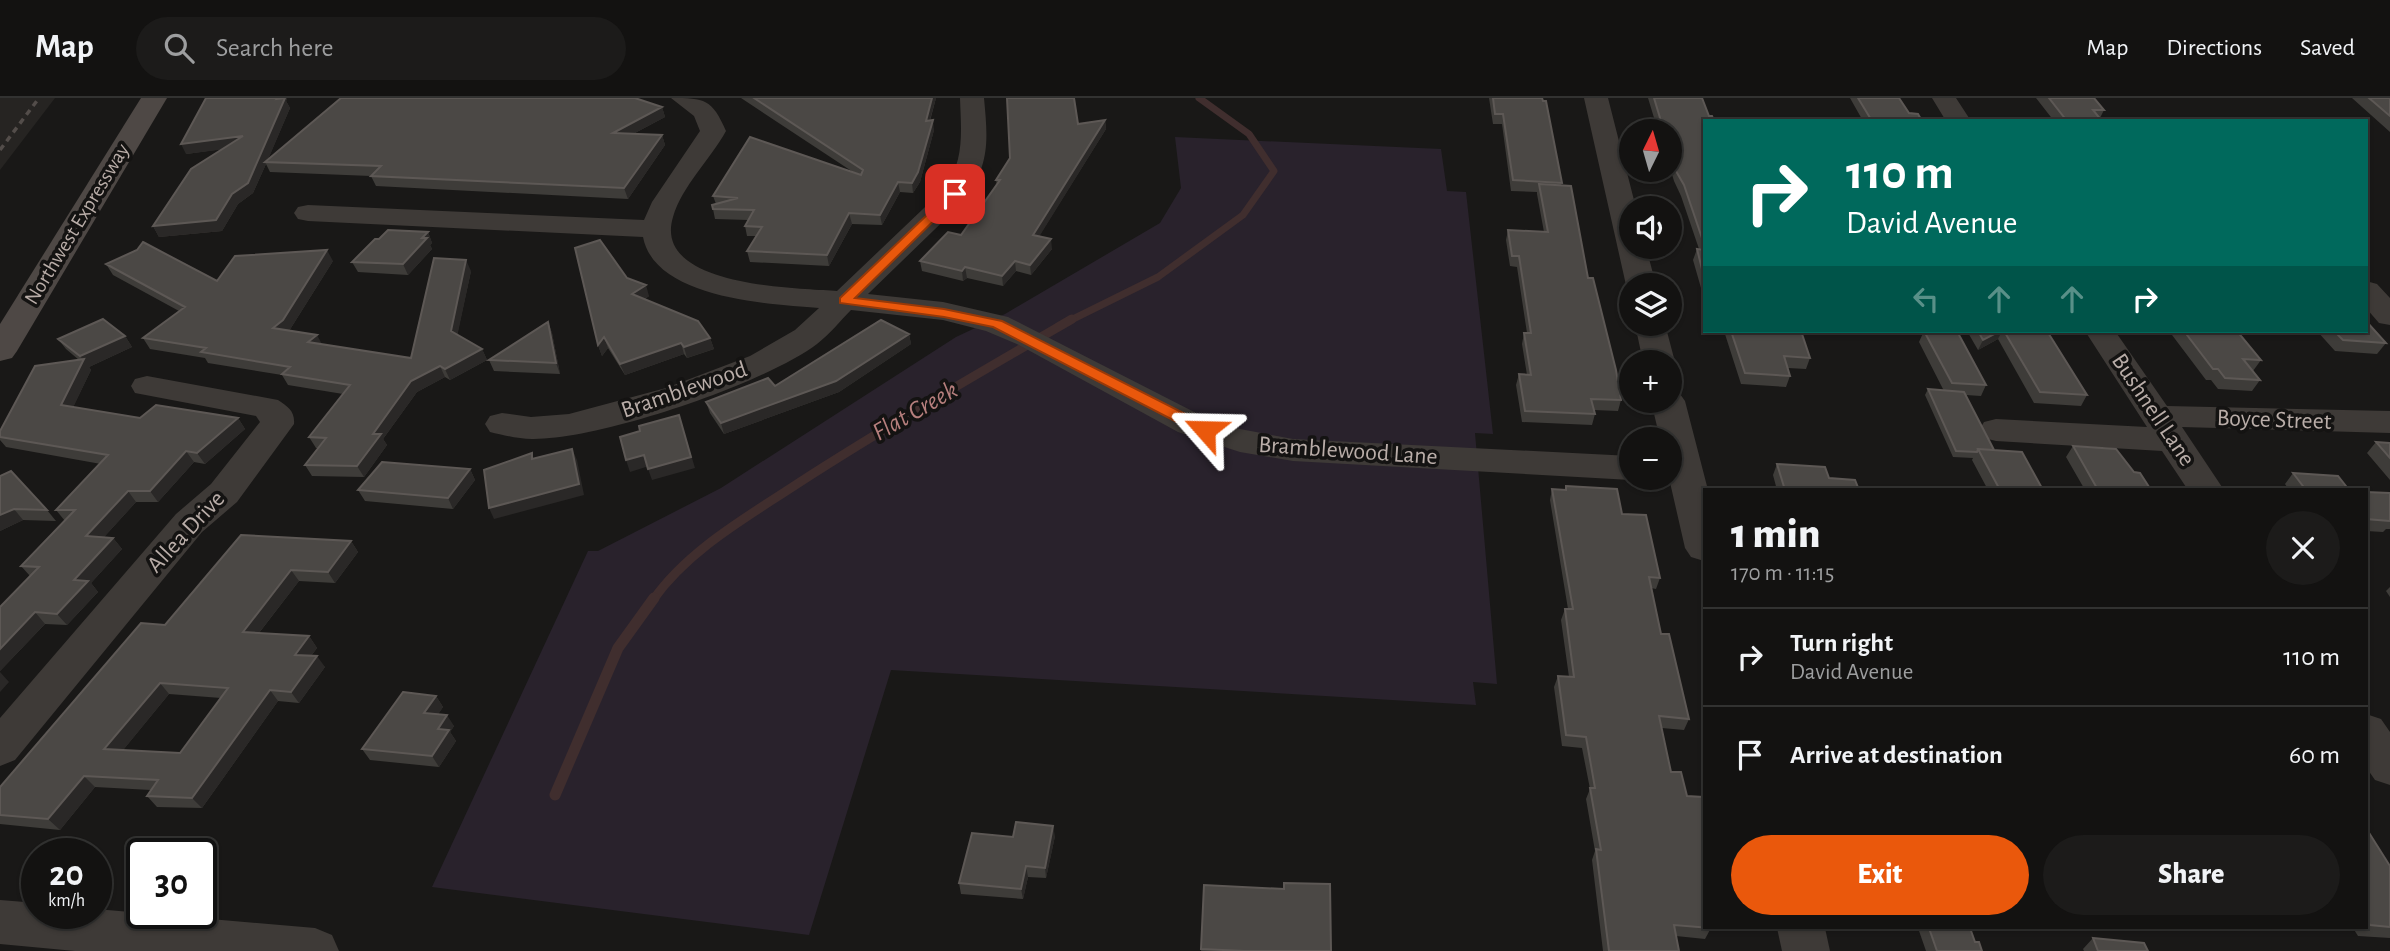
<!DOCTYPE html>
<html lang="en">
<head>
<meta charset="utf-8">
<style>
  :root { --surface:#131211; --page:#1c1b1a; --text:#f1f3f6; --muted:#9d9e9f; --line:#323231; --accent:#ea580c }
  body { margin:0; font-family:"Alegreya Sans",sans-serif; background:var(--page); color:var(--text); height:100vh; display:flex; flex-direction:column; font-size:26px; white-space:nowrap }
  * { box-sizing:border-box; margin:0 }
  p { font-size:23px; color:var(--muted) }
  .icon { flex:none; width:38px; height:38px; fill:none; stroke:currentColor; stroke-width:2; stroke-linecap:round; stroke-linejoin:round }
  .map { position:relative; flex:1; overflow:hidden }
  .sheet { position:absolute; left:1703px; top:390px; width:665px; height:441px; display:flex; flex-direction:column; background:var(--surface); border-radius:0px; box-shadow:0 2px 5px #0004,0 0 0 2px var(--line) }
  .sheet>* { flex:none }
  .banner { position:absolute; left:1703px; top:21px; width:665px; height:214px; border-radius:0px; box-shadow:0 2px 5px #0004,0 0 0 2px var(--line); background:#00695c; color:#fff; overflow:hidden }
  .needle { width:46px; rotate:5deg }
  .tools { position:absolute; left:1619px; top:21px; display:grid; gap:14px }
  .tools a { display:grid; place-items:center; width:63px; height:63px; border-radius:50%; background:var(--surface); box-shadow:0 2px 5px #0004,0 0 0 2px var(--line); font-size:35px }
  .speed { position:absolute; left:21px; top:740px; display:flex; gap:14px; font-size:35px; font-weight:700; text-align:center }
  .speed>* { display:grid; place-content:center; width:91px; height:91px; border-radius:50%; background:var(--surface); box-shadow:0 2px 5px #0004,0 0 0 2px var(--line); line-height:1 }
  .speed small { font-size:18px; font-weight:400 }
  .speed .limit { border:4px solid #111; border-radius:10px; background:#fff; color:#111 }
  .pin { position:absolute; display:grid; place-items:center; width:60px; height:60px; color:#fff; margin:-30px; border-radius:14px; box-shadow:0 4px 10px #0006 }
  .me { position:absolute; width:77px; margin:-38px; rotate:295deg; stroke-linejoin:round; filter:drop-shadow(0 0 5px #0008) }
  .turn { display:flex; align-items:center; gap:24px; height:147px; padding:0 28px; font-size:32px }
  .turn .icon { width:91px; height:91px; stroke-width:2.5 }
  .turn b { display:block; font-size:49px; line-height:60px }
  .lanes { display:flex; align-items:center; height:66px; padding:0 28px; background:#0003; justify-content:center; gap:35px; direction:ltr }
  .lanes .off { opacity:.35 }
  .round { display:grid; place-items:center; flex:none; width:74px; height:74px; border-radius:37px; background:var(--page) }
  .headline { display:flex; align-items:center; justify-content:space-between; height:119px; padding:0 28px }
  h1 { font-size:42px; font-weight:800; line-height:52px }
  .cta { display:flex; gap:14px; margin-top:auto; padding:14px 28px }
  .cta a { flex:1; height:80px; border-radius:42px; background:var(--accent); color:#fff; font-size:28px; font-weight:800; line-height:80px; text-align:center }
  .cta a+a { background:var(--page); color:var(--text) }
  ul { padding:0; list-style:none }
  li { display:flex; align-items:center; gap:21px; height:98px; padding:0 28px; border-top:2px solid var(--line) }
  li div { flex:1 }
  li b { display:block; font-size:26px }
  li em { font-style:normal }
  header { display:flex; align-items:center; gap:42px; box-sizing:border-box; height:98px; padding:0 35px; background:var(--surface); border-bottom:2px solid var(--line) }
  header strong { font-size:33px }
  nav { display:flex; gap:38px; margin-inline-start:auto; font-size:24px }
  .search { width:490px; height:63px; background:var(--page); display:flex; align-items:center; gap:18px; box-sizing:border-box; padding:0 24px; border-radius:38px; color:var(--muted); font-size:26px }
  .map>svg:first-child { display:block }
</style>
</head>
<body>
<header>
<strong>Map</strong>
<div class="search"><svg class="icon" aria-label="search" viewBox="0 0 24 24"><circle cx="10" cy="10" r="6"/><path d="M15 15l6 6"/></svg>Search here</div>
<nav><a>Map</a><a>Directions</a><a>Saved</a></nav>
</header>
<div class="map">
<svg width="2390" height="853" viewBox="0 0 2390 853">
  <rect width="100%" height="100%" fill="#191817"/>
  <path fill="#262422" d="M0 0H55L0 72Z"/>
  <path fill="#29222c" d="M1175 39 1441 51 1447 93 1466 94 1493 336 1475 335 1497 586 1473 584 1476 607 891 572 809 837 432 789 588 453H598L721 390 956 239 1005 216 1160 125 1181 90Z"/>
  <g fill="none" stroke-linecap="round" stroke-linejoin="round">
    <path stroke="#402e2e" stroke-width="7" d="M1069 223 1158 179 1243 117 1274 73 1249 36 1199 0"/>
    <path stroke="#402e2e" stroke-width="9" d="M653 502C688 452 747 419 797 386 887 328 979 275 1072 221"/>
    <path stroke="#402e2e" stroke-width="11" d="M555 697 618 550 654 500"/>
    <path fill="#3e3a37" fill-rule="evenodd" d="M671 0C705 0 712 1 726 33 710 62 682 88 673 119 652 189 796 190 837 193L945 90C965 62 961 32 960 0H984C988 43 990 65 965 102L868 196 943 204 1008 219 1202 318 1240 331 1293 341 1631 358V380H1638L1631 382 1293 363 1240 354 1178 334 1019 247 986 233 943 222 851 212C840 223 830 236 817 246 764 286 599 342 532 341 518 341 503 337 490 334L485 326 490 318 502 315 531 319 569 316 666 290 750 258 795 232 819 210C769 206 655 201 643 139L308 123 298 121 294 115 298 109 308 107 644 122 652 104 700 33 694 18Z
      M1584 0H1608L1636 110H1631V149H1646L1656 187H1631V193L1626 187Z
      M1932 0H1956L1971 23H1946Z
      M2366 183 2377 186 2390 200V227L2379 225 2366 210Z
      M1635 226H1665L1675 264 1670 271V264H1643Z
      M2085 233H2115L2167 308 2390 313V335L2182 329 2224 392H2188L2162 353 1996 343 1984 340 1979 332 1984 324 1996 321 2147 329Z
      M147 278 278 302C288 309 295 313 294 326L237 404 202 434 15 662 0 668V620L176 416 211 386 260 324 256 318 135 295 131 288 135 281Z
      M1670 293 1680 296 1685 303 1708 392H1704V463L1691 459 1685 450 1669 380 1670 341H1660L1651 303H1670Z
      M2366 616 2381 621 2390 634V687L2375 682 2366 669Z
      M0 802 37 805V816H96V811L315 830 332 837 339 853H75L0 846Z
      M1777 830H1825L1830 853H1782Z"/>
    <path fill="#4e4845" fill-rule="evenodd" d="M141 0H167L17 253 12 260 0 263V226Z"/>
    <path stroke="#534d4a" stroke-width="3.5" stroke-dasharray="6 5" stroke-linecap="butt" d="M0 52 39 0"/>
  </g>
  <path fill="#3e3c39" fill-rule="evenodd" d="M206 0H287L286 3 290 10 268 61 662 9 665 19 633 36 662 37 665 47 628 101 376 88 371 78 270 74 266 66 253 95 238 106 222 133 159 139 153 128 223 51 186 56Z
    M741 0H936L930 23 934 32 920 84 913 95 900 94 882 127 852 126 829 168 750 164 747 153 756 138H747L745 128 748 122 715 121 713 111 716 106 713 98 853 74Z
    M1489 0H1542L1562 85 1561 87 1621 302 1618 313 1594 312 1595 316 1592 327 1522 324 1516 287 1519 276 1527 277 1522 246 1524 235H1527L1517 169 1510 168 1506 142 1508 132 1544 134 1537 96V94L1511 93 1502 26H1493Z
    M1648 0H1702L1704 23V191L1701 190 1693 162 1697 151H1699L1681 98 1674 83 1670 70V33H1658Z
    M1850 0H1899L1909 15 1922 23H1863Z
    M2036 0H2094L2104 12 2100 20 2102 23H2054Z
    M2352 0H2390V34Z
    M1105 22 1106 31 1039 138 1052 151 1031 177 1016 173 1003 188 967 180 963 183 922 173 920 163 961 137 997 88 996 82 1078 26Z
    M428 134 432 145 430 147 432 151 408 177 358 174 352 164 379 141Z
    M333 163 289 233 322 246 411 260 471 173 457 237 482 251 487 262 450 282 445 279 417 294 383 341 387 347 364 379 312 378 305 367 318 350H316L309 339 343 296 288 287 282 277 208 265 205 260 150 251 143 240 179 213 113 177 106 166 217 183Z
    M627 180 649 198 645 201 710 240 714 251 687 260 684 256 625 277 608 250 602 258 598 247Z
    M548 224 552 235 560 276 494 273 489 262Z
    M1724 233H1801L1810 260 1806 271 1788 270 1790 278 1786 289 1741 286Z
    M1924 233 1986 287 1981 298 1966 297 1994 352 2043 392H1988L1972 362 1973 360 1953 359 1925 297 1928 291 1944 293 1919 244Z
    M1967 233H2047L2087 297 2081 308 2034 305 1998 241 1978 252Z
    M2169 233H2237L2261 262 2253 273 2260 282 2252 293 2218 291 2211 282H2206Z
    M2317 233H2366L2386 245 2377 256 2335 253Z
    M909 236 911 246 839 294 724 336 710 315 706 304 775 288Z
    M125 238 132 249 89 269 91 272 73 309 140 320H238L245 331 205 366 194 364 158 404H136L104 439 113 440 122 451 91 485 98 494 67 527 45 526 0 573V509L30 478 21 468 65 423 56 412 101 366 6 349 0 342V333L79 262 66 251 58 241Z
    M2376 344 2390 345V382L2367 355Z
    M2073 348 2134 374 2151 392H2085L2066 359Z
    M1777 366 1829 380 1859 392H1777L1773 377Z
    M470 371 475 382 453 411 365 403 358 392Z
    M2293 375 2349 392H2289L2285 386Z
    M0 378 47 412 56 423 23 422 0 433Z
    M1566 388 1622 416 1660 480 1656 491 1651 490 1661 536 1689 621 1684 632 1662 630 1671 674 1687 698 1704 704V830H1711L1705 841 1676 838 1679 853H1603L1592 762 1595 753 1586 701 1590 691 1582 650 1562 648 1554 589 1558 578 1569 579 1561 522 1565 511H1568L1550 402 1552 391 1565 392Z
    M2366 394 2390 395V431H2386L2383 434 2366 433Z
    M351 443 358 454 335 485 299 483 259 535 309 538 317 550 311 558 325 569 299 605 278 603 202 710 157 709 147 698 151 692 95 689 60 732 0 726V689L165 527ZM169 596 221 600 180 655 123 652Z
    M2390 489V499L2386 493Z
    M436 598 443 609 438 616 454 628 450 634 456 643 439 669 370 662 362 651Z
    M2366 730 2390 768V840L2358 838 2353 830H2366Z
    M1055 738 1046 780 1028 779 1023 801 961 796 959 785 1013 739Z
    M1204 787 1283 791 1331 853H1201Z
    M1918 830H1970L1975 844 1982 853H1926Z
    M2093 840 2148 853H2084L2083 851Z"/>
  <path fill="#2a2827" d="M278 0H287L286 3 290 10 267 64H265L266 66 253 95 238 106 222 133 159 139 153 128 216 122Z
    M932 0H936L927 32 926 23Z
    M662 9 665 19 616 45 613 35Z
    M933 22 934 32 920 84 913 95 912 85Z
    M1105 22 1106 31 1034 147 1033 137Z
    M662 37 665 47 628 101 624 90Z
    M243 38 249 48 186 56 181 46Z
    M898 84 900 94 882 127 880 117Z
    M849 115 852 126 829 168 827 157Z
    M428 134 432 145 430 147 432 151 408 177 403 166Z
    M1051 141 1052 151 1031 177 1030 167Z
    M327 152 333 163 289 233 273 230Z
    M466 162 471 173 456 244 451 233Z
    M1015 163 1016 173 1003 188 1002 178Z
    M965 169 967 180 963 183 962 173Z
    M646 187 649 198 636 207 632 196Z
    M548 224 552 235 560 276 556 265Z
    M2000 233H2002L1998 241 1978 252 1983 242Z
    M909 236 911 246 839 294 724 336 721 325Z
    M317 237 323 248 308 244Z
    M125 238 132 249 89 269 91 272 69 318 61 307 83 262 80 258Z
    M604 239 608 250 602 258 598 247Z
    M710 240 714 251 687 260 684 249Z
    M681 245 684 256 625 277 620 266Z
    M482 251 487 262 450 282 445 271Z
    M440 268 445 279 417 294 383 341 387 347 364 379 357 368 373 336 411 283Z
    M679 317 695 370 652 382 648 371Z
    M238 320 245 331 205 366 197 355Z
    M572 351 577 362 584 397 494 421 489 410Z
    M186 353 194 364 158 404 150 393Z
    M644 357 649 368 630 374 626 362Z
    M470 371 475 382 453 411 448 400Z
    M128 393 136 404 95 449 86 438Z
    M14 411 23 422 0 433V417Z
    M113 440 122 451 91 485 98 494 67 527 57 516 74 482Z
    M351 443 358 454 335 485 328 474Z
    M291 472 299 483 251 545 243 534Z
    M35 514 45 526 0 573V551Z
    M309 538 317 550 303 568 295 557Z
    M317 558 325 569 299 605 291 594Z
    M0 574 9 584 0 594Z
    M160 585 169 596 115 662 104 651Z
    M270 592 278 603 202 710 192 700Z
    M436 598 443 609 432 626 424 615Z
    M447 617 454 628 450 634 456 643 439 669 432 658 438 631Z
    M84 678 95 689 60 732 48 721Z
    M1053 728 1055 738 1046 780 1045 770Z
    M1026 768 1028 779 1023 801 1021 791Z"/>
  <path fill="#4b4845" stroke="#5d5855" stroke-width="2" fill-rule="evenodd" d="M206 0H278L277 1 285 0 248 85 232 96 216 122 153 128 191 71 243 38 181 46Z
    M341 0H635L662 9 613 35 662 37 624 90 371 78 381 68 265 64Z
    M754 0H932L926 23 933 22 918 74 912 85 898 84 880 117 849 115 827 157 747 153 762 129 745 128 754 112 713 111 712 107 738 100 713 98 750 39 861 77 863 72Z
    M1007 0H1074L1078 26 1105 22 1033 137 1051 141 1030 167 1015 163 1002 178 965 169 962 173 920 163 948 134 961 137 1000 82H996L1010 60Z
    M1493 0H1542L1543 3H1546L1562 85 1513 82 1503 16H1495Z
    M1654 0H1702L1709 18H1712L1714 23H1704V146L1684 87 1676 73 1670 51V33H1664Z
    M1858 0H1899L1909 15 1918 16 1922 23H1872Z
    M2049 0H2094L2104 12H2093L2102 23H2067Z
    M2369 0H2390V18Z
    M1539 86 1571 88 1588 180H1593L1616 272 1621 302 1591 301 1595 316 1525 313 1519 276 1531 277 1524 235H1531L1519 158H1512L1508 132 1548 134Z
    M388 132 428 134 422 140H427L403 166 352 164 375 141H379Z
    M600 142 627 180 646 187 632 196 698 223 710 240 684 249 681 245 620 266 604 239 598 247 575 150Z
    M143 144 217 183 235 158 327 152 283 222 273 230 317 237 308 244 411 260 434 160 466 162 451 233 482 251 445 271 440 268 411 283 373 336H381L357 368 305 367 326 340 309 339 350 287 282 276 290 269 201 254 206 250 143 240 185 209 106 166 137 152Z
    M1697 151 1704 152V179Z
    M103 221 125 238 80 258 58 241Z
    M881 222 909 236 836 283 721 325 706 304 768 280 775 288Z
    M2366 223 2386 245 2343 242 2334 233H2366Z
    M548 224 556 265 489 262Z
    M1731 233H1801L1810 260 1784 258 1790 278 1745 275Z
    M1924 233 1958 235 1986 287 1952 285Z
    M1978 233H2000L1983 242Z
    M2004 233H2047L2087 297 2040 294Z
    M2184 233H2237L2261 262 2243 261 2260 282 2225 280 2218 271H2213Z
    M84 261 61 307 140 320 156 307 238 320 197 355 186 353 150 393H128L86 438 113 440 74 482 88 483 57 516 35 514 0 551V509L39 469 21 468 75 412H56L108 357 0 339V333L35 268Z
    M1928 291 1964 294 1994 352 1978 351 1977 354 1956 353Z
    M679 317 691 359 648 371 644 357 626 362 620 339 640 333 639 328Z
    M2376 344 2390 345V360Z
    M2073 348 2116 351 2134 374 2140 375 2151 392H2098Z
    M572 351 579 386 489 410 484 372 532 355V361Z
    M1978 351 2022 354 2043 392H2000Z
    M382 364 470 371 448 400 358 392Z
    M1777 366 1825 369 1829 380 1855 382 1859 392H1785Z
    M11 373 47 412 14 411 0 417V378Z
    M2293 375 2338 378 2349 392H2306Z
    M1566 388 1617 391 1622 416 1646 417 1660 480 1649 479 1661 536H1669L1689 621 1659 618 1671 674H1681L1687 698 1703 699 1704 704V788H1702L1704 800V830H1711L1674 827 1679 853H1609L1596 751 1601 752 1590 690H1595L1586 639 1566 637 1558 578 1574 579 1565 511H1573L1552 391 1566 392Z
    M2366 394 2390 395V423L2366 421Z
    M241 437 351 443 328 474 291 472 243 534 309 538 295 557 317 558 291 594 270 592 192 700 147 698 158 682 84 678 48 721 0 717V689L141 525 165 527ZM160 585 228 590 180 655 104 651Z
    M403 594 436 598 424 615 447 617 438 631 449 632 432 658 362 651Z
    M1016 724 1053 728 1045 770 1026 768 1021 791 959 785 972 735 1013 739Z
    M2366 730 2390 768V829L2370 827 2366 820Z
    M1284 785 1330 786 1331 853H1245L1201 851 1204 787 1284 791Z
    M1929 830H1970L1975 844H1979L1982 853H1937Z
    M2093 840 2144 845 2148 853H2098Z"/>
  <path fill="#ea580c" stroke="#983908" stroke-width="2" d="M951 94 961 96 855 200 944 211 1002 223 1211 329 1213 332 1211 336H1200L993 229 944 219 840 205V200Z"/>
  <g text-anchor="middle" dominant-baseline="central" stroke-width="7" stroke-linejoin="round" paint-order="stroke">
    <g font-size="21" fill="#b9ada8" stroke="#141312">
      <text transform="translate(77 126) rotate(-59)">Northwest Expressway</text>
    </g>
    <g font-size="24" fill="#b9ada8" stroke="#141312">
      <text transform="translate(684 292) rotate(-19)">Bramblewood</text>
      <text transform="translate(2153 312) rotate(56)">Bushnell Lane</text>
      <text transform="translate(2274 322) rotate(2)">Boyce Street</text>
      <text transform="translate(1348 353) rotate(4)">Bramblewood Lane</text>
      <text transform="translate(186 434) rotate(-47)">Allea Drive</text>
    </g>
    <g font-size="26" font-style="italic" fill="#b67f7d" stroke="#141312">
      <text transform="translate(915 313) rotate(-30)">Flat Creek</text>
    </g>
  </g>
</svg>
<div class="tools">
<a><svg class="needle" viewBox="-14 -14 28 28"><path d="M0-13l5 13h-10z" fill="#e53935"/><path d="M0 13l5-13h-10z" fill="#9d9e9f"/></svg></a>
<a><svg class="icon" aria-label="sound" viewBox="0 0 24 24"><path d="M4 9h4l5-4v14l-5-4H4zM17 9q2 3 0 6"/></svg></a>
<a><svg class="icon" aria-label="layers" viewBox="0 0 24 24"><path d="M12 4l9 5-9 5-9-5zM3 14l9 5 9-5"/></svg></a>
<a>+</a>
<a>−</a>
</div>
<div class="speed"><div>20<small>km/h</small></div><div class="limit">30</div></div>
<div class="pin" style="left:955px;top:96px;background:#d93025"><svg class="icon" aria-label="arrive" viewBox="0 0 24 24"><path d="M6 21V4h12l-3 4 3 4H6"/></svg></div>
<svg class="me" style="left:1205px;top:332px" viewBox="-20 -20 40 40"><path d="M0-17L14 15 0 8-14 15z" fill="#ea580c" stroke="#fff" stroke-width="4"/></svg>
<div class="banner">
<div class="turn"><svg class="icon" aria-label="right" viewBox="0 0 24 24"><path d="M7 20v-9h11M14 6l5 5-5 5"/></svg><div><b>110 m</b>David Avenue</div></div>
<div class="lanes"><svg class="icon off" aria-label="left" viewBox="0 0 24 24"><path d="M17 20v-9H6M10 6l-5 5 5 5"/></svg><svg class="icon off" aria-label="ahead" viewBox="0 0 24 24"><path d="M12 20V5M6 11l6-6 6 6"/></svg><svg class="icon off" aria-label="ahead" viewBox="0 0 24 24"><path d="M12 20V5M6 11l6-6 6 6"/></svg><svg class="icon" aria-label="right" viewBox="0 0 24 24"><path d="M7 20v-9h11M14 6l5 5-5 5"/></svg></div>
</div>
<section class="sheet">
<div class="headline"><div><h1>1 min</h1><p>170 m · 11:15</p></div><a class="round"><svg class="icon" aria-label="close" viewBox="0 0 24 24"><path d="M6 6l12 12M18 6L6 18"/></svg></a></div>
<ul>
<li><svg class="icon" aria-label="right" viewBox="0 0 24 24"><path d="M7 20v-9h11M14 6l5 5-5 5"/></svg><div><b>Turn right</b><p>David Avenue</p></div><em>110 m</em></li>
<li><svg class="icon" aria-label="arrive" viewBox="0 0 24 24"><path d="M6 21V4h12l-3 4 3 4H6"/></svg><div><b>Arrive at destination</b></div><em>60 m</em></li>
</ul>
<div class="cta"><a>Exit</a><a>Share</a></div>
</section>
</div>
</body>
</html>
